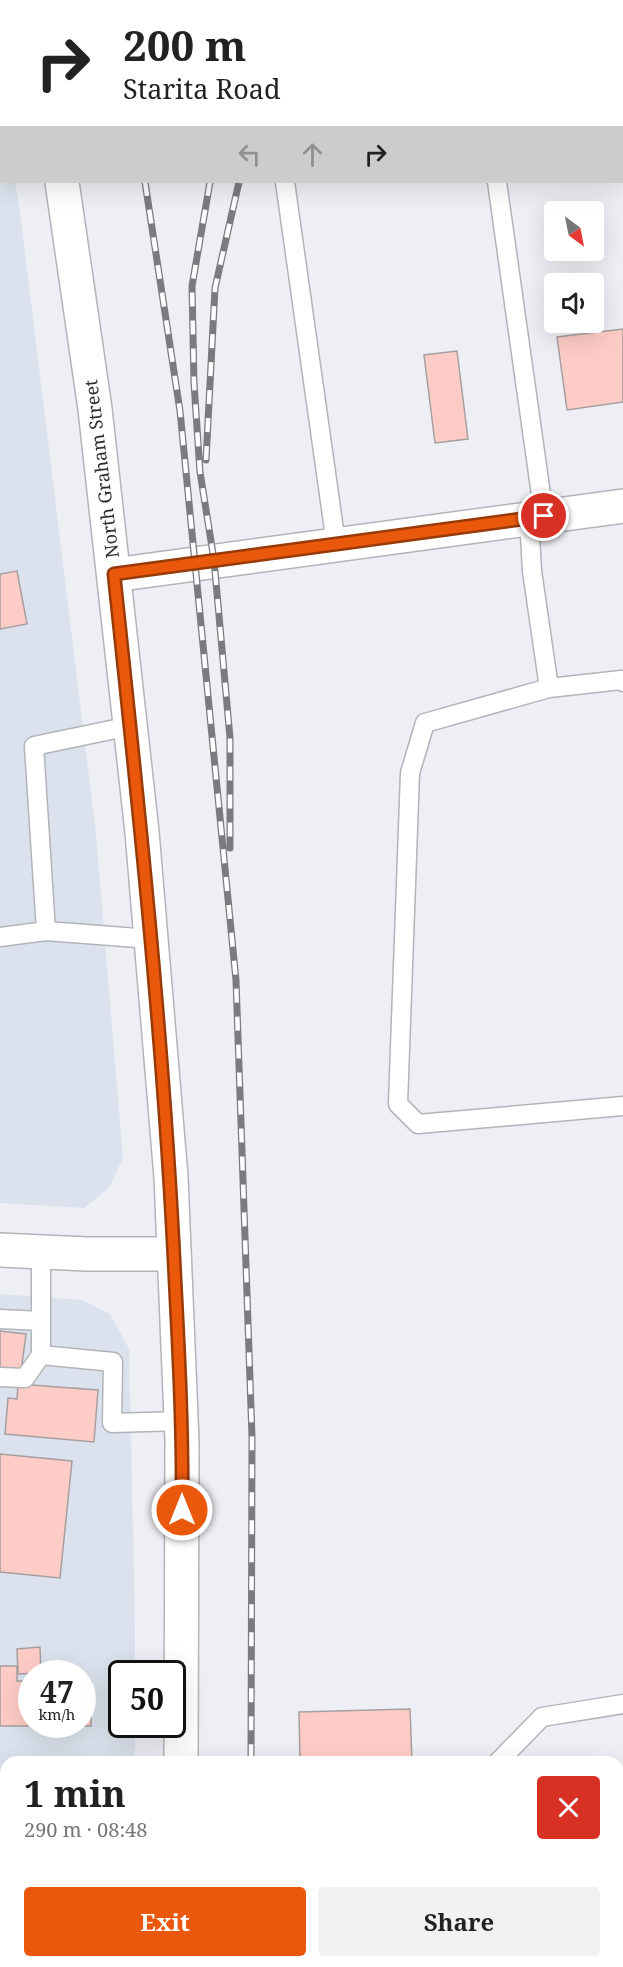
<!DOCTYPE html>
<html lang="en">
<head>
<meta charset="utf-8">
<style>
  :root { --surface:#fff; --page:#f2f2f2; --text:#222; --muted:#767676; --accent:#ea580c }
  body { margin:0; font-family:"Noto Serif",serif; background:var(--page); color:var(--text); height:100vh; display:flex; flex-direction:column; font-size:22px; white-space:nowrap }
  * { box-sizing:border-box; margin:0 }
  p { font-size:20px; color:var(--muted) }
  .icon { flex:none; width:33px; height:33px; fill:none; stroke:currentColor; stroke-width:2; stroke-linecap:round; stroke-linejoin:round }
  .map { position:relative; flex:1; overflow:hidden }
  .details { position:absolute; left:0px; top:1756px; width:624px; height:212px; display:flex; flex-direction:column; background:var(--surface); border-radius:18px 18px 0 0; box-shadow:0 6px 24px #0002 }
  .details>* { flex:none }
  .top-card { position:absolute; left:0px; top:0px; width:624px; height:183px; box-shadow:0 6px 24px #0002; background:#fff; color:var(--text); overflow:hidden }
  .needle { width:39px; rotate:148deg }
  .fabs { position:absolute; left:544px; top:201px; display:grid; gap:12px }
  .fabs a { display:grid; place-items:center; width:60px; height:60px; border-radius:6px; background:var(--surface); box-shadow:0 6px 24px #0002; font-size:30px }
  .speed { position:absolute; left:18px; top:1660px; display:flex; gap:12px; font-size:30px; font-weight:700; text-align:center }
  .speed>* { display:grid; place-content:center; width:78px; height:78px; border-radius:50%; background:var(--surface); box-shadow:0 6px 24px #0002; line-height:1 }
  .speed small { font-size:15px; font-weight:400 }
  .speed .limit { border:3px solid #111; border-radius:9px; background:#fff; color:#111 }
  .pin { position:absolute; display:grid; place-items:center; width:51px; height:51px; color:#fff; margin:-26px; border:3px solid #fff; border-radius:50%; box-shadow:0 2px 6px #0007 }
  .me { position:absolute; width:66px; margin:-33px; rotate:0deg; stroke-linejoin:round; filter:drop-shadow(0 0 4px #0008) }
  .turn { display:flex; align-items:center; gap:21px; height:126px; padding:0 24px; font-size:27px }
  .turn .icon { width:78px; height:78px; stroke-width:2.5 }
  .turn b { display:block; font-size:42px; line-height:51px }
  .lanes { display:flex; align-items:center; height:57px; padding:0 24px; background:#0003; justify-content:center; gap:30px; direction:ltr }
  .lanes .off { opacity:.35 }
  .round { display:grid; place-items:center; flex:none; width:63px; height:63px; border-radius:6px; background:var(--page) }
  .summary { display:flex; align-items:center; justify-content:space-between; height:102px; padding:0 24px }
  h1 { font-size:36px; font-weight:700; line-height:45px }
  .primary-button { display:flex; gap:12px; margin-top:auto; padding:12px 24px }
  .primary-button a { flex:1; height:69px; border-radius:6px; background:var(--accent); color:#fff; font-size:24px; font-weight:700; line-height:69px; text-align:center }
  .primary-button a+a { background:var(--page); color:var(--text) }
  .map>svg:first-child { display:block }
</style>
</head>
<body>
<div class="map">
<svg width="623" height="1967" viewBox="0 0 623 1967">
  <rect width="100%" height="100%" fill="#edeff4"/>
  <path fill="#dce2ed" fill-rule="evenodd" d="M0 81 2 182H15L21 220 96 834 123 1158 109 1188 84 1208 0 1203Z
    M0 1294 83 1300 110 1314 129 1349 135 1621V1674H122V1725H135V1762H6V1962H134V1967H0ZM32 1674H82V1725H32Z"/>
  <path fill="#feccc6" stroke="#a59f9f" stroke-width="1.5" d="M623 329V402L567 410 557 337Z
    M457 351 468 439 435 443 424 355Z
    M17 571 27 624 0 629V574Z
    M0 1331 26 1334 21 1372 0 1370Z
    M18 1384 98 1390 94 1442 5 1434 8 1398 17 1399Z
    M0 1454 72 1461 60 1578 0 1572Z
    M40 1647 41 1673 18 1674 17 1649Z
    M0 1666H17V1681H32V1725H82V1681L91 1682V1726H0Z
    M410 1709 412 1762H300L299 1712Z
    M0 1916H6V1962H57V1967H0Z
    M623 1960V1967H500V1962H618Z"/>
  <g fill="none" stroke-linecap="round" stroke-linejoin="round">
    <g stroke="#b2b4b9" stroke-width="21">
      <path id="service" d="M259 0 260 2
        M596 2 599 0
        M0 137 2 136
        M285 182 336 544
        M497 182 544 516
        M529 518 532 571 549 688
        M623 682 621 680 549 688 425 723 410 773 398 1104 418 1124 623 1106
        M130 726 34 746 46 931 151 939
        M0 937 46 931
        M0 1319 41 1321
        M41 1355V1252
        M0 1377 25 1378 41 1355 113 1362 112 1423 182 1421
        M498 1762 542 1717 623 1704
        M0 1833H6
        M95 1962V1967"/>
    </g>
    <g stroke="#b2b4b9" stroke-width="36">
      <path id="tertiary" d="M114 575 623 506
        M0 1250 87 1254H174"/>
    </g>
    <g stroke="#b2b4b9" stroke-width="36">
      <path id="secondary" d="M35 0V2
        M62 182 95 409 142 832 171 1177 182 1441 181 1762
        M183 1962V1967"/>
    </g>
    <use href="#service" stroke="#fff" stroke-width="18"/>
    <use href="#tertiary" stroke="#fff" stroke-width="33"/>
    <use href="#secondary" stroke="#fff" stroke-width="33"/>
    <g stroke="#797b7e" stroke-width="7">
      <path id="rail" d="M117 0V2
        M285 2V0
        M360 2 362 0
        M145 182 180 411 236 980 252 1437 251 1762
        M210 182 192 286 194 383 200 472 214 560 230 738V848
        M206 460 215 288 239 182
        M249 1967V1962"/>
    </g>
    <use href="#rail" stroke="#fcfdff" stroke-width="4.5" stroke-dasharray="14" stroke-linecap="butt"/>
  </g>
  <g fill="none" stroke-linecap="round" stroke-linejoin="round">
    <g stroke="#983908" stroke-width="15">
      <path id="route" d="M182 1510C183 1433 179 1356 175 1279 164 1044 139 809 114 574L544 516"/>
    </g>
    <use href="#route" stroke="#ea580c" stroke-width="10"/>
  </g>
  <g text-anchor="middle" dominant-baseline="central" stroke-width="4.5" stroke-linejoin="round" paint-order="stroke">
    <g font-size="18" fill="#2b2c2e" stroke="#fcfdff">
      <text transform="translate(101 469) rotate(-97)">North Graham Street</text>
    </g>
  </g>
</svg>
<div class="fabs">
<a><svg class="needle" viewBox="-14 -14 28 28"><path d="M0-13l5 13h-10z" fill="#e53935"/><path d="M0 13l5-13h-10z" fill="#767676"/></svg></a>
<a><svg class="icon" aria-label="sound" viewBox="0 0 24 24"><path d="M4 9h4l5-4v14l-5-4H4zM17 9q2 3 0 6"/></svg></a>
</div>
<div class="speed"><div>47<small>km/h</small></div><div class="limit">50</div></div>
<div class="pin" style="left:544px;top:516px;background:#d93025"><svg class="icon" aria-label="arrive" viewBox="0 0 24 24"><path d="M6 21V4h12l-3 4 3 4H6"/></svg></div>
<svg class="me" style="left:182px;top:1510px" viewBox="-20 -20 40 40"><circle r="17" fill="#ea580c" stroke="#fff" stroke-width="3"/><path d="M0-11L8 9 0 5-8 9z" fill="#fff"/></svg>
<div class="top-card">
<div class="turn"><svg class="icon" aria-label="right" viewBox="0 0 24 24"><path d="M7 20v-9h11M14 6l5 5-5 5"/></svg><div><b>200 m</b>Starita Road</div></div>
<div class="lanes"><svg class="icon off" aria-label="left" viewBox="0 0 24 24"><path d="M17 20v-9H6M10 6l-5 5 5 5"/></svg><svg class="icon off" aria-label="ahead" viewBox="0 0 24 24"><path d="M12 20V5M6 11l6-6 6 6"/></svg><svg class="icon" aria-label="right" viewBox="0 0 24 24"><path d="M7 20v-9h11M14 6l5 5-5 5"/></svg></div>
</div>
<section class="details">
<div class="summary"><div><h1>1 min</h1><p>290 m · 08:48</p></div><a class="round" style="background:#d93025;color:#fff"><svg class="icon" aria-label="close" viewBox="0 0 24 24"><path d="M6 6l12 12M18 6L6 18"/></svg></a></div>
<div class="primary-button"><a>Exit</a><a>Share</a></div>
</section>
</div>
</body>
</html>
